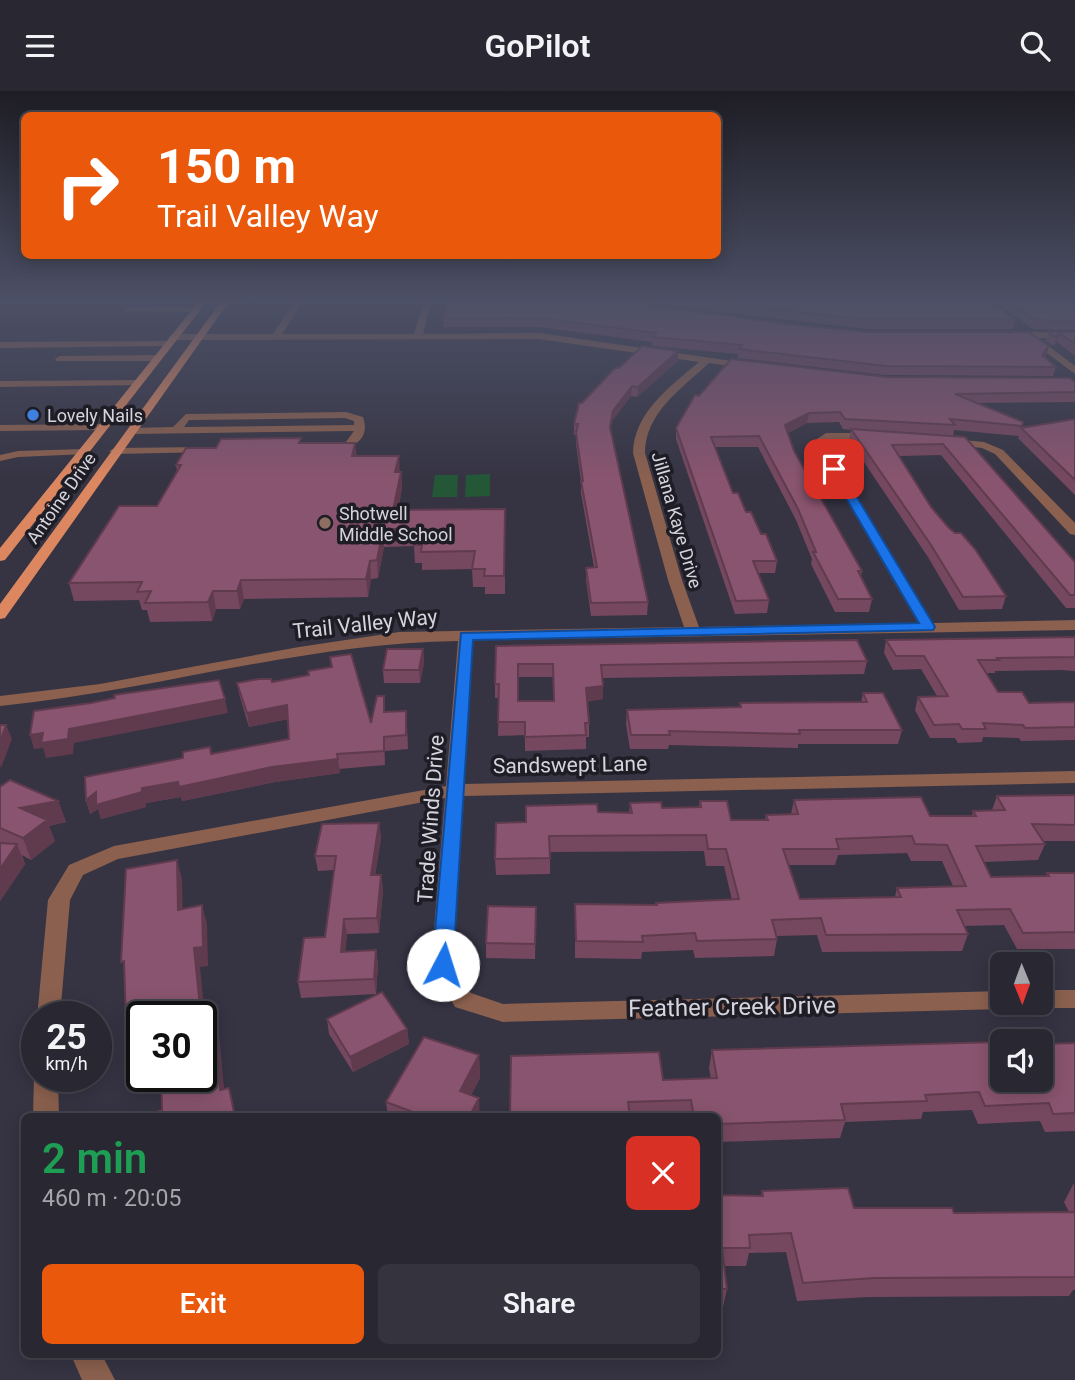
<!DOCTYPE html>
<html lang="en">
<head>
<meta charset="utf-8">
<style>
  :root { --surface:#282732; --page:#34333e; --text:#f1f3f6; --muted:#a5a5ac; --line:#44444d; --accent:#ea580c }
  body { margin:0; font-family:Roboto,sans-serif; background:var(--page); color:var(--text); height:100vh; display:flex; flex-direction:column; font-size:26px; white-space:nowrap }
  * { box-sizing:border-box; margin:0 }
  p { font-size:23px; color:var(--muted) }
  .icon { flex:none; width:38px; height:38px; fill:none; stroke:currentColor; stroke-width:2; stroke-linecap:round; stroke-linejoin:round }
  .map { position:relative; flex:1; overflow:hidden }
  .details { position:absolute; left:21px; top:1022px; width:700px; height:245px; display:flex; flex-direction:column; background:var(--surface); border-radius:10px; box-shadow:0 4px 18px #0003,0 0 0 2px var(--line) }
  .details>* { flex:none }
  .top-card { position:absolute; left:21px; top:21px; width:700px; height:147px; border-radius:10px; box-shadow:0 4px 18px #0003,0 0 0 2px var(--line); background:#ea580c; color:#fff; overflow:hidden }
  .needle { width:46px; rotate:179deg }
  .controls { position:absolute; left:990px; top:861px; display:grid; gap:14px }
  .controls a { display:grid; place-items:center; width:63px; height:63px; border-radius:10px; background:var(--surface); box-shadow:0 4px 18px #0003,0 0 0 2px var(--line); font-size:35px }
  .speed { position:absolute; left:21px; top:910px; display:flex; gap:14px; font-size:35px; font-weight:700; text-align:center }
  .speed>* { display:grid; place-content:center; width:91px; height:91px; border-radius:50%; background:var(--surface); box-shadow:0 4px 18px #0003,0 0 0 2px var(--line); line-height:1 }
  .speed small { font-size:18px; font-weight:400 }
  .speed .limit { border:4px solid #111; border-radius:10px; background:#fff; color:#111 }
  .pin { position:absolute; display:grid; place-items:center; width:60px; height:60px; color:#fff; margin:-30px; border-radius:14px; box-shadow:0 4px 10px #0006 }
  .me { position:absolute; width:77px; margin:-38px; rotate:5deg; stroke-linejoin:round; filter:drop-shadow(0 0 5px #0008) }
  .turn { display:flex; align-items:center; gap:24px; height:147px; padding:0 21px; font-size:32px }
  .turn .icon { width:91px; height:91px; stroke-width:2.5 }
  .turn b { display:block; font-size:49px; line-height:60px }
  .round { display:grid; place-items:center; flex:none; width:74px; height:74px; border-radius:10px; background:var(--page) }
  .head { display:flex; align-items:center; justify-content:space-between; height:119px; padding:0 21px }
  h1 { font-size:42px; font-weight:600; line-height:52px; color:#1e9e55 }
  .cta { display:flex; gap:14px; margin-top:auto; padding:14px 21px }
  .cta a { flex:1; height:80px; border-radius:10px; background:var(--accent); color:#fff; font-size:28px; font-weight:600; line-height:80px; text-align:center }
  .cta a+a { background:var(--page); color:var(--text) }
  header { display:flex; justify-content:space-between; align-items:center; height:91px; padding:0 21px; background:var(--surface); font-size:32px; font-weight:600 }
  .map>svg:first-child { display:block }
</style>
</head>
<body>
<header><svg class="icon" aria-label="menu" viewBox="0 0 24 24"><path d="M4 6h16M4 12h16M4 18h16"/></svg>GoPilot<svg class="icon" aria-label="search" viewBox="0 0 24 24"><circle cx="10" cy="10" r="6"/><path d="M15 15l6 6"/></svg></header>
<div class="map">
<svg width="1075" height="1289" viewBox="0 0 1075 1289">
  <rect width="100%" height="100%" fill="#363443"/>
  <path fill="#235736" d="M490 383V405L465 406 466 384Z
    M435 384H458L457 406H432Z"/>
  <g fill="none" stroke-linecap="round" stroke-linejoin="round">
    <path fill="#8b604e" fill-rule="evenodd" d="M296 209H304L282 243H414L424 209H432L423 243 539 242 753 273 755 275 750 278 709 272C682 297 645 322 645 362L682 489 699 536 918 532 815 355 817 348 826 342H873L879 345 873 348H829L827 355 933 532 1075 529V539L473 549 464 693 1075 680V692L464 705 453 873 471 902 503 913 1003 900V912H1013L1011 916 1003 918 503 931 455 916 431 874 445 707 118 768 83 784 70 809 60 926 37 927 48 809 69 774 114 755 446 695 458 550C303 552 154 600 0 615V605L100 593 299 556 399 541 684 536 668 489 633 362C634 321 671 295 699 271L539 248 173 249 168 246 173 243H273Z
      M126 215H196L200 218 196 221 123 220Z
      M1012 241H1075V247H1038L1075 275V283L1027 247 1009 246 1008 244Z
      M171 250V254L168 255 0 257V251Z
      M60 265 157 264 162 267 157 270H57L55 268Z
      M141 289V293L137 294 0 296V290Z
      M346 321 363 326C371 348 353 358 332 360L326 357 328 355 346 351 354 340 132 343 126 340 132 337 173 336 186 323ZM345 327 354 330V334L184 336 189 329Z
      M0 334 101 333 106 336 101 339 0 340Z
      M950 348 984 351 1003 359 1075 432V444L1070 443 995 363 982 357 946 353V349Z
      M206 356 210 357V361L115 363 109 360 115 357Z
      M83 358 87 359V363L18 366 0 370V364L18 360Z
      M1041 899H1075V917H1041L1033 914 1031 912H1041Z
      M37 979V985H58L59 1026H33L34 985Z
      M71 1264H102L115 1289H82Z"/>
    <path fill="#dd8760" fill-rule="evenodd" d="M200 209H208L5 469 0 470V457Z
      M222 209H230L5 527 0 528V513Z"/>
  </g>
  <path fill="#76485f" fill-rule="evenodd" d="M448 209 786 233 1046 265 1045 267 1056 276 1053 285 884 284 738 267V263L652 255V251L540 236H444L443 227Z
    M618 209H990L1015 229 1013 238H868Z
    M993 209H1075V239L1033 238Z
    M1048 241H1075V265L1057 251 1054 255 1046 250Z
    M678 260V270L637 306 631 305 612 330 610 340 648 511 647 524 591 525 586 489V477L594 476 581 402V390L576 353V344H574V333L582 312 619 277Z
    M886 286 1075 291V311L978 312 1022 335V336L1075 328V404L1018 347 1019 345 954 339 953 345 965 346 1075 471V517H1066L941 364 899 365 931 416 1006 505 1002 518 959 519 928 466 849 349 851 339 843 338 839 331 807 332 788 342 794 360 862 480 861 484 872 508 869 521H835L811 473 812 468 796 429 758 356H715L733 402 761 443 777 470 775 482H758L769 509 767 522 735 523 676 348V337L699 305Z
    M301 352 357 365 401 381 402 397 398 419 505 435V503H485V496H473L472 478 422 479V472H415L414 455 384 456 378 487 371 488 368 506 244 508 240 518H216L212 530 150 531 147 519H142L139 509 74 510 69 492 157 415 177 380 176 374 216 357Z
    M1075 546V580L1061 579 995 580V582H987L998 601 1029 612 1075 611V649L1021 650 1019 647 983 646 982 651 958 652 955 647H930L915 619 918 606 937 605 921 578 893 579 884 562 886 549Z
    M496 555 867 570 864 583 603 587V608L587 610 589 632V646H586V658L525 660V644L498 645 499 607H495V593ZM518 586H553L554 610H518Z
    M423 558 424 572 420 592H384L383 579Z
    M330 566 371 632 386 621 407 634 408 658 385 660V674L339 678 340 682 275 691 182 710 181 706 146 712V716L101 728 98 718 90 723 86 709 183 667 210 656 211 663 289 648 288 628 249 636 240 606 237 592 272 591 308 584 331 576Z
    M863 602 902 639 898 653H798V657L669 654 668 658H630L626 633 627 619 740 616V612H861Z
    M0 696 58 710 66 731 49 735 55 750 31 769 22 764 25 773 0 810Z
    M1075 704V750H1042L1045 753 1038 769 983 771 991 786 1046 785 1047 782H1075V858H1017L1004 834 964 835 968 843 962 860 822 861 817 844 777 845V848L774 865 695 867 693 859 642 861 641 868 575 867V813L656 814 732 809 724 775H706L704 760 550 761V783L496 784 495 768 526 731 598 721 629 722 630 712 662 717 699 716 700 710 731 729H765L766 724 791 723 794 709 930 725H972L973 720 992 719 997 705ZM907 762 911 770H942L953 795 897 797 895 806 800 808 789 774H835L838 764Z
    M379 732 381 747 375 784H381L383 799 379 842 347 843 345 861 376 859 378 874 376 903 301 907 298 891 325 846 334 779 318 780 315 765Z
    M536 816 535 868 486 867V852Z
    M327 928 407 938 409 953 353 981 329 943Z
    M1075 952V1040L1045 1041 1040 1030 978 1033 972 1019 923 1021 921 1028 845 1031 840 1047 718 1051V1026H510L663 989 711 988 709 977 712 959Z
    M479 964 480 987 471 1004 480 1026H388L386 1011Z
    M1074 1092 1075 1199H1073L1069 1205 868 1206 797 1210 786 1161 749 1162 746 1175H724L727 1198 723 1216H718V1104L761 1105 762 1100 854 1117 954 1122 1069 1121 1064 1111Z"/>
  <path fill="#603b4e" d="M1060 242 1057 251 1054 255 1056 246Z
    M1049 255 1046 265 1039 274 1042 264Z
    M678 260V270L637 306 638 296Z
    M632 295 631 305 612 330 609 346 610 336 613 320Z
    M809 322 807 332 783 345 785 334Z
    M355 352 357 367 352 365Z
    M399 365 400 381H395Z
    M401 381 402 397 395 437 393 419Z
    M383 438 384 456 378 487 377 469Z
    M370 470 371 488 368 506 366 488Z
    M241 489 244 508 240 518 237 500Z
    M213 500 216 518 212 530 208 511Z
    M423 558 424 572 420 592 419 579Z
    M603 595V608L586 611V597Z
    M225 608 228 622 74 652 73 663 46 667 43 657 34 658 30 644 69 638Z
    M287 614 289 628 249 636 247 622Z
    M6 634 12 648 1 677 0 674V651Z
    M384 646 385 660V674L384 660Z
    M338 668 340 682 275 691 182 710 181 706 146 712V716L101 728 98 718 90 723 86 709 96 701 142 697 272 676Z
    M58 710 66 731 49 735 55 750 31 769 23 747 20 717Z
    M379 732 381 747 373 799 371 784Z
    M17 753 25 773 0 810V778Z
    M177 769 182 788 183 838 178 819Z
    M381 784 383 799 379 842 377 827Z
    M202 814 207 833 208 875 200 876 207 946 201 926 194 857Z
    M344 828 347 843 344 876 341 861Z
    M376 859 378 874 376 903 374 888Z
    M159 921 160 926H142V946L133 948 126 929Z
    M214 924 219 944 226 1018 220 999Z
    M407 938 409 953 353 981 350 966Z
    M479 964 480 987 461 1023 460 1000Z
    M479 1007 480 1026H469Z"/>
  <path fill="#89546f" stroke="#603b4e" stroke-width="2" fill-rule="evenodd" d="M448 209H616L786 233 869 241H1029L1049 255 1042 264 1056 276 886 275 739 258 742 254 652 246 656 242 540 227H443Z
    M691 209H990L1015 229H870Z
    M1007 209H1075V230L1035 229Z
    M1048 241H1075V253L1060 242 1056 246Z
    M642 255 678 260 638 296 632 295 613 320 610 336 648 511 591 512 586 477 597 476 581 390H583L576 342 578 333H574L579 312H582L615 277H619Z
    M731 268 886 286 1070 287 1075 291V301L955 303 1023 331 1022 335 950 328 955 334 845 328 840 321 809 322 785 334 794 360 862 480H858L872 508H838L813 461H816L798 418 759 345 711 346 733 402H738L746 421H751L761 443H766L777 470H753L769 509 736 510 676 337 695 304 699 305Z
    M1075 328V389L1021 337Z
    M851 338 965 346 1075 471V504H1070L943 353 892 354 931 416 948 436 955 442H961L975 458 1006 505 963 506 931 454Z
    M301 347 299 352H355L352 365H399L395 381H401L393 419 505 418 504 485H484L485 478H472L475 460 421 461 422 454H414L416 438H383L377 469 370 470 366 488 241 489 237 500H213L208 511 145 512 151 500 137 501 142 491 69 492 119 415H157L181 374H176L186 357H216L221 348Z
    M1075 546V566L997 567 999 569H978L998 601H1022L1029 612 1075 611V636L1025 637 1023 634 983 632 986 638H962L959 633 934 634 918 606 948 605 924 565H896L886 549Z
    M857 549 867 570 601 574 603 595 586 597 589 632H585L586 644 525 646V631H498L499 593H495L496 555ZM518 573H553L554 610H518Z
    M387 558H423L419 579H383Z
    M351 563 371 632 377 605H384V621L406 620V644L384 646V660L337 663 338 668 272 676 179 696 178 691 142 697V701L96 714V701L86 709 85 686 183 667V661L210 656 211 663 289 648 287 614 247 622 237 592 259 588H271L272 591 309 584 308 580 332 576 330 566Z
    M219 589 225 608 69 638 68 648 41 652 43 642 30 644 34 620 91 612 115 607 114 604Z
    M863 602H883L902 639H799L800 643 669 640 670 644H631L627 619 741 616 740 612 867 611Z
    M0 634H6L0 651Z
    M10 689 58 710 20 717 47 729 23 747 0 737V696Z
    M1075 704V734L1032 733 1045 753 976 755 991 786 1049 785 1047 782H1075V841L1023 842 1010 818 957 819 968 843 826 844 821 827 772 829 777 848 697 850 695 842 642 845 643 851 576 850 575 813 657 814 656 812 739 808 726 758H708L706 744 549 745 550 767 495 768 496 732 526 731V715L597 713 598 721 632 722 630 712 661 711 662 717 701 716 700 710H727L731 729H768L766 724 798 723 794 709 921 706 930 725H976L973 720 1005 719 997 705ZM912 745 915 753 947 754 966 795 897 797 901 806 800 808 783 758H839L836 748Z
    M379 732 371 784H381L377 827 344 828 341 861 376 859 374 888 298 891 304 847 325 846 336 765H315L322 733Z
    M0 752 17 753 0 778Z
    M177 769 178 819 202 814 203 856 194 857 201 926H159V921L126 929 124 870 121 871 126 778Z
    M488 815 536 816 535 853 486 852Z
    M382 901 407 938 350 966 327 928Z
    M214 924 220 999 229 997 235 1026H142L162 1019 161 985H201V927Z
    M424 946 479 964 460 1000 479 1007 469 1026H426L386 1011Z
    M999 951 1000 953H1003V989H1041V953L1075 952V1022L1053 1023 1049 1012 985 1015 979 1001 925 1004 927 1010 841 1013 845 1029 718 1033V1026H694L691 1009 628 1011 630 1026H510L511 965 659 961 663 989 717 987 712 959Z
    M848 1097 854 1117H952L954 1122 1075 1121V1186L874 1187 803 1192 791 1142 749 1144 750 1157H722L727 1198H718V1104L763 1105 762 1100Z"/>
  <linearGradient id="sky" x2="0" y2="1"><stop stop-color="#1e1d25"/><stop offset="0.54" stop-color="#4c5066"/><stop offset="1" stop-color="#4c5066" stop-opacity="0"/></linearGradient>
  <rect width="1075" height="389" fill="url(#sky)"/>
  <path fill="#1a73e8" stroke="#114b97" stroke-width="2" d="M834 375 840 378 935 536 933 539 473 549 453 874 450 879 443 882 435 879 432 874 461 542 919 532 829 378Z"/>
  <circle fill="#3f7fe0" stroke="#1e1c24" stroke-width="2.5" cx="33" cy="324" r="7"/>
  <circle fill="#8d6e63" stroke="#1e1c24" stroke-width="2.5" cx="325" cy="432" r="7"/>
  <g text-anchor="middle" dominant-baseline="central" stroke-width="7" stroke-linejoin="round" paint-order="stroke">
    <g font-size="18" fill="#d5d4de" stroke="#1e1c24" text-anchor="start">
      <text x="47" y="324">Lovely Nails</text>
      <text x="339" y="422">Shotwell<tspan x="339" dy="21">Middle School</tspan></text>
    </g>
    <g font-size="18" fill="#d5d4de" stroke="#1e1c24">
      <text transform="translate(61 407) rotate(-55)">Antoine Drive</text>
      <text transform="translate(677 429) rotate(74)">Jillana Kaye Drive</text>
    </g>
    <g font-size="21" fill="#d5d4de" stroke="#1e1c24">
      <text transform="translate(365 533) rotate(-6)">Trail Valley Way</text>
      <text transform="translate(570 674) rotate(-1)">Sandswept Lane</text>
      <text transform="translate(431 728) rotate(-86)">Trade Winds Drive</text>
    </g>
    <g font-size="24" fill="#d5d4de" stroke="#1e1c24">
      <text transform="translate(732 916) rotate(-1)">Feather Creek Drive</text>
    </g>
  </g>
</svg>
<div class="controls">
<a><svg class="needle" viewBox="-14 -14 28 28"><path d="M0-13l5 13h-10z" fill="#e53935"/><path d="M0 13l5-13h-10z" fill="#a5a5ac"/></svg></a>
<a><svg class="icon" aria-label="sound" viewBox="0 0 24 24"><path d="M4 9h4l5-4v14l-5-4H4zM17 9q2 3 0 6"/></svg></a>
</div>
<div class="speed"><div>25<small>km/h</small></div><div class="limit">30</div></div>
<div class="pin" style="left:834px;top:378px;background:#d93025"><svg class="icon" aria-label="arrive" viewBox="0 0 24 24"><path d="M6 21V4h12l-3 4 3 4H6"/></svg></div>
<svg class="me" style="left:443px;top:874px" viewBox="-20 -20 40 40"><circle r="19" fill="#fff"/><path d="M0-13L10 11 0 6-10 11z" fill="#1a73e8"/></svg>
<div class="top-card">
<div class="turn"><svg class="icon" aria-label="right" viewBox="0 0 24 24"><path d="M7 20v-9h11M14 6l5 5-5 5"/></svg><div><b>150 m</b>Trail Valley Way</div></div>
</div>
<section class="details">
<div class="head"><div><h1>2 min</h1><p>460 m · 20:05</p></div><a class="round" style="background:#d93025;color:#fff"><svg class="icon" aria-label="close" viewBox="0 0 24 24"><path d="M6 6l12 12M18 6L6 18"/></svg></a></div>
<div class="cta"><a>Exit</a><a>Share</a></div>
</section>
</div>
</body>
</html>
